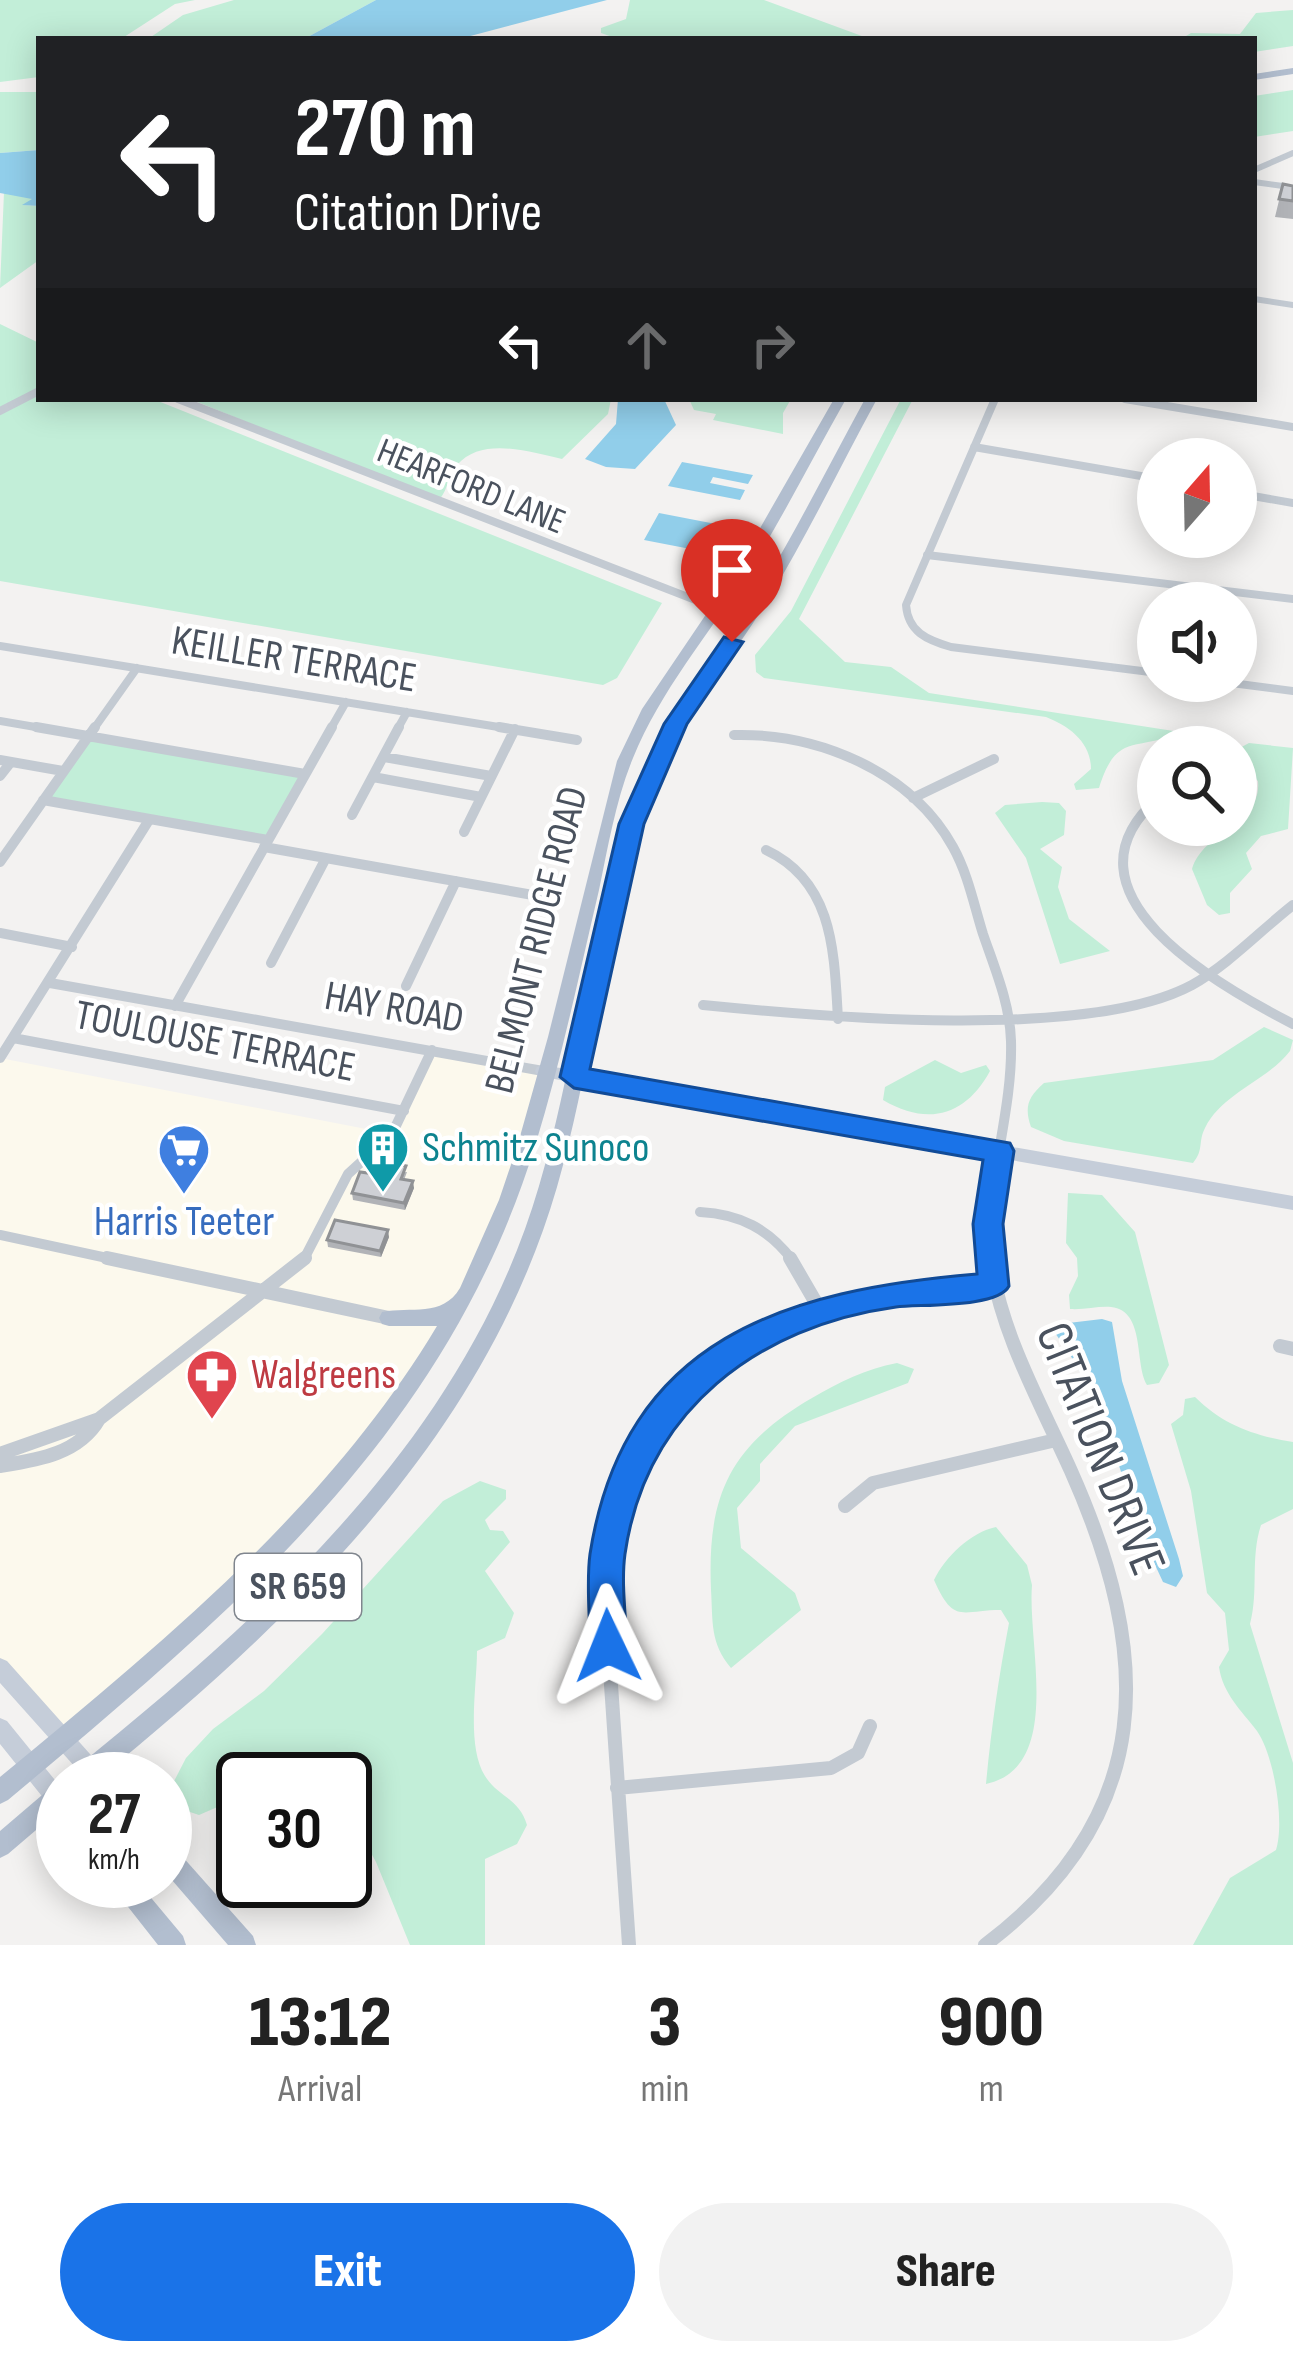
<!DOCTYPE html>
<html lang="en">
<head>
<meta charset="utf-8">
<style>
  :root { --surface:#fff; --page:#f2f2f2; --text:#222; --muted:#767676; --accent:#1a73e8 }
  body { margin:0; font-family:"Sofia Sans Condensed",sans-serif; background:var(--page); color:var(--text); height:100vh; display:flex; flex-direction:column; font-size:45px; white-space:nowrap }
  * { box-sizing:border-box; margin:0 }
  p { font-size:39px; color:var(--muted) }
  .icon { flex:none; width:66px; height:66px; fill:none; stroke:currentColor; stroke-width:2; stroke-linecap:round; stroke-linejoin:round }
  .map { position:relative; height:1945px; overflow:hidden }
  .sheet { display:flex; flex-direction:column; background:var(--surface); flex:1 }
  .sheet>* { flex:none }
  .guide { position:absolute; left:36px; top:36px; width:1221px; height:366px; border-radius:0px; box-shadow:0 6px 30px #0003; background:#202124; color:#fff; overflow:hidden }
  .needle { width:78px; rotate:20deg }
  .controls { position:absolute; left:1137px; top:438px; display:grid; gap:24px }
  .controls a { display:grid; place-items:center; width:120px; height:120px; border-radius:50%; background:var(--surface); box-shadow:0 6px 30px #0003; font-size:60px }
  .speed { position:absolute; left:36px; top:1752px; display:flex; gap:24px; font-size:60px; font-weight:700; text-align:center }
  .speed>* { display:grid; place-content:center; width:156px; height:156px; border-radius:50%; background:var(--surface); box-shadow:0 6px 30px #0003; line-height:1 }
  .speed small { font-size:30px; font-weight:400 }
  .speed .limit { border:6px solid #111; border-radius:18px; background:#fff; color:#111 }
  .pin { position:absolute; display:grid; place-items:center; width:102px; height:102px; color:#fff; margin:-123px -51px; border-radius:50% 50% 50% 0; rotate:-45deg; box-shadow:0 0 12px #0007 }
  .pin .icon { rotate:45deg }
  .me { position:absolute; width:132px; margin:-66px; rotate:358deg; stroke-linejoin:round; filter:drop-shadow(0 0 9px #0008) }
  .turn { display:flex; align-items:center; gap:42px; height:252px; padding:0 60px; font-size:54px }
  .turn .icon { width:156px; height:156px; stroke-width:2.5 }
  .turn b { display:block; font-size:84px; line-height:102px }
  .lanes { display:flex; align-items:center; height:114px; padding:0 60px; background:#0003; justify-content:center; gap:60px; direction:ltr }
  .lanes .off { opacity:.35 }
  .eta { display:flex; justify-content:space-evenly; align-items:center; height:204px; text-align:center }
  .eta b { font-size:72px; font-weight:800; line-height:84px }
  .primary-button { display:flex; gap:24px; margin-top:auto; padding:24px 60px }
  .primary-button a { flex:1; height:138px; border-radius:72px; background:var(--accent); color:#fff; font-size:48px; font-weight:800; line-height:138px; text-align:center }
  .primary-button a+a { background:var(--page); color:var(--text) }
  .map>svg:first-child { display:block }
</style>
</head>
<body>
<div class="map">
<svg width="1293" height="1945" viewBox="0 0 1293 1945">
  <rect width="100%" height="100%" fill="#f3f2f1"/>
  <path fill="#fcf9ed" d="M432 1050 543 1071 496 1230 348 1472 62 1738 0 1666V1058L392 1134Z"/>
  <path fill="#c2eed8" d="M0 0H195L175 4 121 39H39V77L0 82Z
    M234 0H376L304 39H148L183 15Z
    M630 0H764L870 39H618L601 33V28L626 19Z
    M1293 10V46L1254 52V39H1181L1191 33 1240 34 1256 13Z
    M1293 90V131L1254 137V96Z
    M0 92H39V150L0 153Z
    M4 192 34 199 23 205 39 206V260L0 288Z
    M0 324 39 343V399H153L662 603 617 678 603 685 0 581Z
    M190 399H611L608 414 562 459C530 452 482 436 457 465 447 477 449 488 439 500Z
    M689 399H791L783 413V434L713 420 716 414 694 410Z
    M901 399H913L799 619 845 662 891 667 929 693 1180 732C1136 753 1117 730 1099 788L1076 790 1074 784 1091 769C1091 742 1069 726 1046 717L764 678 756 672 755 655 791 611Z
    M87 736 305 774 268 840 43 800Z
    M1249 743 1293 748 1288 829 1261 836 1246 853 1252 869 1230 893V913L1219 915 1207 905 1192 869C1204 830 1262 824 1258 781L1236 763V750Z
    M1042 802 1059 803 1066 811 1064 835 1040 849 1062 867 1058 887 1069 919 1110 951 1060 964 1026 858 995 813 1005 805Z
    M1264 1027 1293 1040 1290 1051C1267 1081 1222 1093 1205 1128 1198 1141 1204 1150 1193 1163L1064 1141 1031 1127C1024 1107 1028 1097 1044 1083L1213 1060Z
    M935 1060 961 1073 986 1065 990 1071C966 1115 929 1127 883 1100L885 1087Z
    M1068 1193 1102 1195 1135 1232 1169 1365 1159 1383 1147 1385C1134 1363 1146 1311 1111 1307 1098 1306 1084 1310 1070 1309L1069 1295 1078 1276 1077 1258 1066 1243Z
    M897 1363 914 1369 908 1383 795 1426 760 1464V1481L737 1508 741 1548 795 1593 801 1610 731 1668C710 1643 713 1622 711 1590 707 1496 729 1446 812 1398 839 1382 866 1369 897 1363Z
    M1195 1397C1223 1425 1255 1436 1293 1442V1509L1261 1525C1250 1559 1259 1590 1250 1624L1293 1763V1945H1193L1230 1878 1276 1850C1285 1822 1274 1755 1257 1731 1241 1710 1223 1694 1219 1667L1229 1650 1225 1613 1207 1593 1191 1491 1171 1424 1183 1415 1185 1399Z
    M480 1481 506 1490V1499L485 1520 490 1530 503 1531 510 1542 485 1571 514 1613 505 1638 477 1651C477 1685 466 1746 485 1776 498 1797 519 1798 527 1825L517 1844 485 1859V1945H410L376 1862 345 1806V1779H319L310 1770 278 1779H243V1796L199 1815 187 1811 170 1789 186 1758 213 1729 264 1691 322 1634 443 1501Z
    M996 1527 1027 1565 1032 1585C1027 1645 1064 1767 986 1784 991 1730 999 1675 1009 1623L1001 1610C961 1610 954 1625 934 1580 945 1557 971 1532 996 1527Z"/>
  <path fill="#91ceea" d="M376 0H607L459 39H304Z
    M39 150V206L22 205 32 199 0 193V153Z
    M618 399H664L676 425 635 469 606 467 585 459 616 424Z
    M682 462 753 475 748 484 713 477 710 483 745 490 740 500 668 486Z
    M659 513 721 525 706 552 644 540Z
    M1102 1319 1112 1322 1122 1381 1179 1559 1183 1576 1176 1587 1163 1582C1123 1499 1111 1407 1055 1333L1060 1324Z"/>
  <g fill="none" stroke-linecap="round" stroke-linejoin="round">
    <path stroke="#c3cad2" stroke-width="6" d="M1254 170 1293 153
      M1254 182 1283 186
      M1254 299 1293 305"/>
    <path stroke="#c3cad2" stroke-width="8" d="M178 399 747 620
      M995 399 906 605C908 632 927 640 951 647L1158 673
      M1125 399 1293 427
      M0 411 39 391
      M974 447 1158 479
      M1236 493 1293 503
      M927 555 1293 599
      M0 646 517 730
      M1216 681 1293 691
      M0 721 53 730
      M93 730 137 668
      M330 730 346 702
      M397 730 407 712"/>
    <path stroke="#c3cad2" stroke-width="10" d="M36 727 305 774
      M499 727 577 740
      M734 735C818 733 911 771 953 847 968 874 974 905 983 934 995 969 1010 1004 1011 1041 1013 1115 984 1187 990 1261
      M384 757 491 776
      M0 760 63 771
      M0 776 11 762
      M373 777 481 797
      M913 798 994 759
      M1158 798C1051 892 1217 985 1293 1024
      M43 800 268 840
      M352 815 399 727
      M464 832 515 729
      M264 847 544 897
      M766 850C834 882 834 952 838 1019
      M0 862 95 727
      M0 933 72 947
      M271 963 326 858
      M50 983 543 1071
      M406 986 456 881
      M703 1005C823 1017 1088 1041 1192 985 1228 965 1261 930 1293 905
      M175 1006 332 727
      M13 1038 404 1111
      M0 1058 149 820
      M700 1212C740 1214 769 1229 793 1261
      M0 1235 121 1261
      M303 1261 348 1174 392 1134 432 1050"/>
    <path stroke="#c3cad2" stroke-width="14" d="M107 1258 389 1318
      M790 1258 819 1308
      M1280 1346 1293 1349
      M0 1454 99 1419
      M0 1466C37 1460 79 1454 99 1419L305 1258
      M845 1506 873 1483 1056 1440
      M617 1788 831 1768 858 1753 870 1726
      M629 1945 605 1598 615 1516 647 1438 701 1373 784 1321 871 1298 994 1286
      M985 1945C1158 1815 1153 1655 1071 1471 1040 1402 1001 1334 990 1258"/>
    <path fill="#c5cdd9" fill-rule="evenodd" d="M543 1065 1293 1196V1210L543 1077 537 1075 535 1071 537 1067Z
      M0 1658 7 1661 98 1763 101 1770 98 1777H84L0 1683Z
      M0 1718 7 1721 63 1790V1806L56 1809 49 1805 0 1744Z"/>
    <path fill="#b2becf" fill-rule="evenodd" d="M1293 68V74L1254 80V74Z
      M834 399H846C813 457 783 517 748 573 709 634 660 691 633 758 616 799 608 847 599 890 579 975 561 1062 535 1146 445 1437 232 1612 8 1800L0 1804V1777C162 1643 328 1508 437 1326H389L382 1324 379 1318 382 1312C411 1306 442 1318 460 1288L499 1200 517 1147 548 1037 617 761 642 709 736 570Z
      M865 399H877C841 465 808 534 769 598 728 665 682 717 651 791 640 819 633 849 625 878 599 980 586 1086 557 1187 484 1438 294 1619 98 1779H69L72 1771C268 1613 466 1436 539 1186 564 1102 577 1015 597 929 607 883 618 834 637 790 646 768 657 745 668 725 694 680 729 641 756 597 795 533 829 465 865 399Z
      M63 1780V1807L8 1854 0 1858V1831L55 1784Z
      M165 1842 173 1846 253 1936 256 1945H228L165 1872Z
      M110 1881H137L183 1936 186 1945H158L114 1889Z"/>
  </g>
  <path fill="#b1b3b7" d="M1283 184 1293 186V219L1275 217Z
    M407 1172 404 1180 414 1188 405 1210 353 1200 352 1193 375 1174Z
    M389 1237 381 1257 328 1247 327 1240Z"/>
  <path fill="#909295" d="M413 1181 414 1188 405 1210 404 1203Z
    M388 1230 389 1237 381 1257 380 1251Z"/>
  <path fill="#ced0d5" stroke="#909295" stroke-width="3" d="M1283 184 1293 186V201L1279 199Z
    M380 1161 406 1166 401 1179 413 1181 404 1203 352 1193 360 1172 375 1174Z
    M335 1220 388 1230 380 1251 327 1240Z"/>
  <path fill="#1a73e8" stroke="#114b97" stroke-width="3" d="M724 637 743 642 687 724 644 824 590 1069 1010 1143 1014 1151 1003 1224 1009 1286C998 1308 921 1304 896 1307 758 1326 646 1410 625 1554 621 1583 626 1616 627 1646L621 1658 608 1663 596 1658 590 1646C590 1616 586 1583 590 1554 624 1337 787 1290 977 1274L973 1224 983 1160 574 1088 560 1077 619 824 664 724Z"/>
  <defs>
    <g id="building-pin" transform="scale(2.7)"><path d="M0 17L-7.5 6A9.5 9.5 0 1 1 7.5 6Z" fill="#0f9aa8" stroke="#fff"/><path d="M-4-6H4V6H1V3H-1V6H-4ZM-2.5-4.3h1.7v1.8h-1.7ZM.8-4.3h1.7v1.8H.8ZM-2.5-1h1.7V.8h-1.7ZM.8-1h1.7V.8H.8Z" fill="#fff"/></g>
    <g id="supermarket-pin" transform="scale(2.7)"><path d="M0 17L-7.5 6A9.5 9.5 0 1 1 7.5 6Z" fill="#3f7fe0" stroke="#fff"/><path d="M-6-5.5h2.5l.6 2H6L4.5 2H-2.5L-4.4-4H-6ZM-1.5 3.2a1.3 1.3 0 1 0 .1 0ZM3 3.2a1.3 1.3 0 1 0 .1 0Z" fill="#fff"/></g>
    <g id="pharmacy-pin" transform="scale(2.7)"><path d="M0 17L-7.5 6A9.5 9.5 0 1 1 7.5 6Z" fill="#e0444e" stroke="#fff"/><path d="M-2-6h4v4h4v4h-4v4h-4v-4h-4v-4h4Z" fill="#fff"/></g>
  </defs>
  <g fill-rule="evenodd">
    <use href="#building-pin" x="383" y="1148"/>
    <use href="#supermarket-pin" x="184" y="1150"/>
    <use href="#pharmacy-pin" x="212" y="1375"/>
  </g>
  <g text-anchor="middle" dominant-baseline="central" stroke-width="9" stroke-linejoin="round" paint-order="stroke">
    <g font-size="36" fill="#4a525e" stroke="#fff">
      <text transform="translate(471 487) rotate(22)">HEARFORD LANE</text>
    </g>
    <rect fill="#fff" stroke="#80868e" stroke-width="3" x="235" y="1554" width="126" height="66" rx="9"/>
    <g font-size="39" font-weight="bold" fill="#4a525e">
      <text x="298" y="1587">SR 659</text>
    </g>
    <g font-size="42" fill="#4a525e" stroke="#fff">
      <text transform="translate(294 660) rotate(9)">KEILLER TERRACE</text>
      <text transform="translate(537 940) rotate(-76)">BELMONT RIDGE ROAD</text>
      <text transform="translate(394 1008) rotate(10)">HAY ROAD</text>
      <text transform="translate(215 1042) rotate(11)">TOULOUSE TERRACE</text>
    </g>
    <g font-size="42" fill="#0d838f" stroke="#fff" text-anchor="start">
      <text x="422" y="1148">Schmitz Sunoco</text>
    </g>
    <g font-size="42" fill="#366cbe" stroke="#fff">
      <text x="184" y="1222">Harris Teeter</text>
    </g>
    <g font-size="42" fill="#be3a42" stroke="#fff" text-anchor="start">
      <text x="251" y="1375">Walgreens</text>
    </g>
    <g font-size="51" fill="#4a525e" stroke="#fff">
      <text transform="translate(1100 1449) rotate(68)">CITATION DRIVE</text>
    </g>
  </g>
</svg>
<div class="controls">
<a><svg class="needle" viewBox="-14 -14 28 28"><path d="M0-13l5 13h-10z" fill="#e53935"/><path d="M0 13l5-13h-10z" fill="#767676"/></svg></a>
<a><svg class="icon" aria-label="sound" viewBox="0 0 24 24"><path d="M4 9h4l5-4v14l-5-4H4zM17 9q2 3 0 6"/></svg></a>
<a><svg class="icon" aria-label="search" viewBox="0 0 24 24"><circle cx="10" cy="10" r="6"/><path d="M15 15l6 6"/></svg></a>
</div>
<div class="speed"><div>27<small>km/h</small></div><div class="limit">30</div></div>
<div class="pin" style="left:732px;top:642px;background:#d93025"><svg class="icon" aria-label="arrive" viewBox="0 0 24 24"><path d="M6 21V4h12l-3 4 3 4H6"/></svg></div>
<svg class="me" style="left:608px;top:1646px" viewBox="-20 -20 40 40"><path d="M0-17L14 15 0 8-14 15z" fill="#1a73e8" stroke="#fff" stroke-width="4"/></svg>
<div class="guide">
<div class="turn"><svg class="icon" aria-label="left" viewBox="0 0 24 24"><path d="M17 20v-9H6M10 6l-5 5 5 5"/></svg><div><b>270 m</b>Citation Drive</div></div>
<div class="lanes"><svg class="icon" aria-label="left" viewBox="0 0 24 24"><path d="M17 20v-9H6M10 6l-5 5 5 5"/></svg><svg class="icon off" aria-label="ahead" viewBox="0 0 24 24"><path d="M12 20V5M6 11l6-6 6 6"/></svg><svg class="icon off" aria-label="right" viewBox="0 0 24 24"><path d="M7 20v-9h11M14 6l5 5-5 5"/></svg></div>
</div>
</div>
<section class="sheet">
<div class="eta">
<div><b>13:12</b><p>Arrival</p></div>
<div><b>3</b><p>min</p></div>
<div><b>900</b><p>m</p></div>
</div>
<div class="primary-button"><a>Exit</a><a>Share</a></div>
</section>
</body>
</html>
